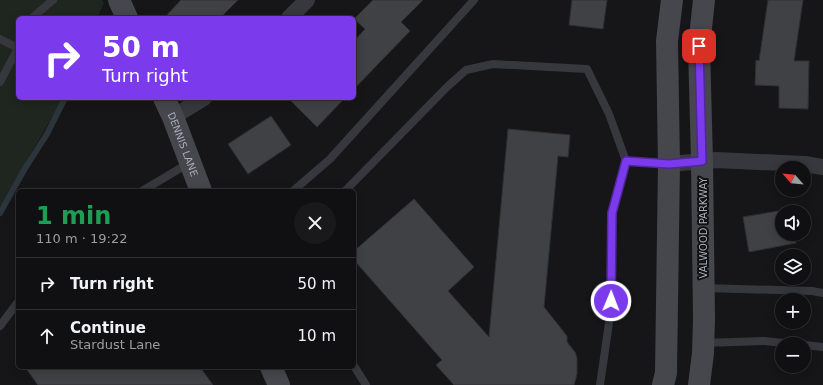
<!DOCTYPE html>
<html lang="en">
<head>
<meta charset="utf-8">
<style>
  :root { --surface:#101012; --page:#19191b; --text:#f1f3f6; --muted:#9c9d9f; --line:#303032 }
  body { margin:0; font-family:"DejaVu Sans",sans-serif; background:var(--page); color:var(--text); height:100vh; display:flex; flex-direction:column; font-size:15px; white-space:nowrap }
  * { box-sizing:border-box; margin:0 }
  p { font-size:13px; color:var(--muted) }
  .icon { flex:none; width:22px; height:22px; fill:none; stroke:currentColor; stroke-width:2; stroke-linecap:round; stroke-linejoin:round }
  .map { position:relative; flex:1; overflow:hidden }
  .panel { position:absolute; left:16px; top:189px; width:340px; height:180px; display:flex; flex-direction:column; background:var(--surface); border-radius:6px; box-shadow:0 2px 10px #0003,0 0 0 1px var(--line) }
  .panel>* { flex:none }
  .top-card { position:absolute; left:16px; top:16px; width:340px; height:84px; border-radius:6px; box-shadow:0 2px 10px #0003,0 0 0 1px var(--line); background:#7c3aed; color:#fff; overflow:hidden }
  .needle { width:26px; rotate:297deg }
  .fabs { position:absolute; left:775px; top:161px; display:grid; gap:8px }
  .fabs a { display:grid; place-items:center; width:36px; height:36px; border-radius:50%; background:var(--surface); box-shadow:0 2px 10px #0003,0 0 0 1px var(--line); font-size:20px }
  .pin { position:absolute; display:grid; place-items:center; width:34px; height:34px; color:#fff; margin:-17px; border-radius:8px; box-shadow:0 2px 6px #0006 }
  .me { position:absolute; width:44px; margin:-22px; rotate:1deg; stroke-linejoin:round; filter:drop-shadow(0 0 3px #0008) }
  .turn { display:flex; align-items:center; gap:14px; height:84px; padding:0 20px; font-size:18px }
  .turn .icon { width:52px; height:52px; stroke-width:2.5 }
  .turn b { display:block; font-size:28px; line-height:34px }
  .round { display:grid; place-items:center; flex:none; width:42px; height:42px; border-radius:21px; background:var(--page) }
  .summary { display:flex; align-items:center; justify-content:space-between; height:68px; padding:0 20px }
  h1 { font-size:24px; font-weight:700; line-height:30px; color:#1e9e55 }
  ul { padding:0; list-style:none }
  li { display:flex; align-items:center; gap:12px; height:52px; padding:0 20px; border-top:1px solid var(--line) }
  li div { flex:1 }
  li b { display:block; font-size:15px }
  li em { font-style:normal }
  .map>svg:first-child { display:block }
</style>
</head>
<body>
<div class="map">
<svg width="823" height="385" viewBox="0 0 823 385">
  <rect width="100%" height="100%" fill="#161618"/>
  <path fill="#1e261f" d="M0 0H102L104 3 97 18H18V98H62L58 107 0 206Z"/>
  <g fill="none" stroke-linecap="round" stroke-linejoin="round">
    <path stroke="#2c353c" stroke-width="6" d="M0 213 24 170 47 134 65 98"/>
  </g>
  <path fill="#404145" stroke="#303034" d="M181 0H238L220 18H164Z
    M373 0H423L401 22 410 31 354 89V41L365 29 354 19Z
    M572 0H607L603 29 569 25Z
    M768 0H803L794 61H809L808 109 779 108V86L755 85 756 60 759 61Z
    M288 98H345L317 127Z
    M271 116 291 145 248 174 228 144Z
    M508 129 570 135 568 157 558 156 544 307 567 336V342L575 352 577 358V374L574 385H454L436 365 442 360 354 260V251L414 199 474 267 448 291 489 337Z
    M790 209 791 212H782V234H795L796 243 749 252 743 217Z
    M25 367H200L213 385H38Z"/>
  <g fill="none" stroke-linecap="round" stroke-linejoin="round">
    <path stroke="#37383d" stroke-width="8" d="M32 18 53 0
      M0 39 18 48 0 82
      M626 161 669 164
      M142 191 189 163
      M293 191 330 159 474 0
      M345 191 447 87 466 70 493 64 587 69 609 114 626 161 612 213 610 316 600 385
      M704 288 812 291 823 293
      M0 326 18 302
      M704 343 764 341 793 344
      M804 345 823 347
      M354 366 366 385"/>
    <path stroke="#37383d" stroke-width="16" d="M289 18 307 0
      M173 117 204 98
      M669 164 716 160 805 164 823 167"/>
    <g stroke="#45474d" stroke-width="22">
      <path d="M119 0 127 18"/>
      <path id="s1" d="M164 98 173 117 201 191"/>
      <path d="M271 367 279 385"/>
      <path d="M663 385 666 373 669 164 667 41 672 0"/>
      <path d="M699 385 703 353 704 319 702 161 699 46 704 0"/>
    </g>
  </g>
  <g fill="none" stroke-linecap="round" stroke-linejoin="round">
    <g stroke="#51269a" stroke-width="10">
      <path id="route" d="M611 301 612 213 626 161 669 164 702 161 699 46"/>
    </g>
    <use href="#route" stroke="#7c3aed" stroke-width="7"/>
  </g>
  <g text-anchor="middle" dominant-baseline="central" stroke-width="4" stroke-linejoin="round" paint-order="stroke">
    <g font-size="10" fill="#a8adb8" stroke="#111113">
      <text stroke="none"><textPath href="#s1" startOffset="50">DENNIS LANE</textPath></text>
      <text transform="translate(703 228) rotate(-90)">VALWOOD PARKWAY</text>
    </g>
  </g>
</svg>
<div class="fabs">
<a><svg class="needle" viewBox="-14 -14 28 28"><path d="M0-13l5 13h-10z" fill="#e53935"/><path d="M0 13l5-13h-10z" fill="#9c9d9f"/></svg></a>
<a><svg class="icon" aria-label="sound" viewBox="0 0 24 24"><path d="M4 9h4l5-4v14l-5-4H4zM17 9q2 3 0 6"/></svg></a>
<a><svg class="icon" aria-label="layers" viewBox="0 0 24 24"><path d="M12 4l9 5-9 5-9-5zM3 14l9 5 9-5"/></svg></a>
<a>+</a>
<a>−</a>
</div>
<div class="pin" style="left:699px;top:46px;background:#d93025"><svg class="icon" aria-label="arrive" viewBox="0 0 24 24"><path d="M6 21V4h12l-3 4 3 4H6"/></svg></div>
<svg class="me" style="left:611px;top:301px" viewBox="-20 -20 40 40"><circle r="17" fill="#7c3aed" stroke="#fff" stroke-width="3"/><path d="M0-11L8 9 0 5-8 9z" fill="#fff"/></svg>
<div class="top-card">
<div class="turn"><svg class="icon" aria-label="right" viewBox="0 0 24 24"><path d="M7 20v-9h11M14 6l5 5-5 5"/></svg><div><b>50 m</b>Turn right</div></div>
</div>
<section class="panel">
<div class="summary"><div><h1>1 min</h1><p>110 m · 19:22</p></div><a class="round"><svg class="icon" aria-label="close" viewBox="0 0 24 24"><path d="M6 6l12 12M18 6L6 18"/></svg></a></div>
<ul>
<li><svg class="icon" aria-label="right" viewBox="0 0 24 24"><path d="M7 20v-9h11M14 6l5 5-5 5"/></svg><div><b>Turn right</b></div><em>50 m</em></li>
<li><svg class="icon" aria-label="ahead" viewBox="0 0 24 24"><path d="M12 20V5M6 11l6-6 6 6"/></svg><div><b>Continue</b><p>Stardust Lane</p></div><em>10 m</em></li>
</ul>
</section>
</div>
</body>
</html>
